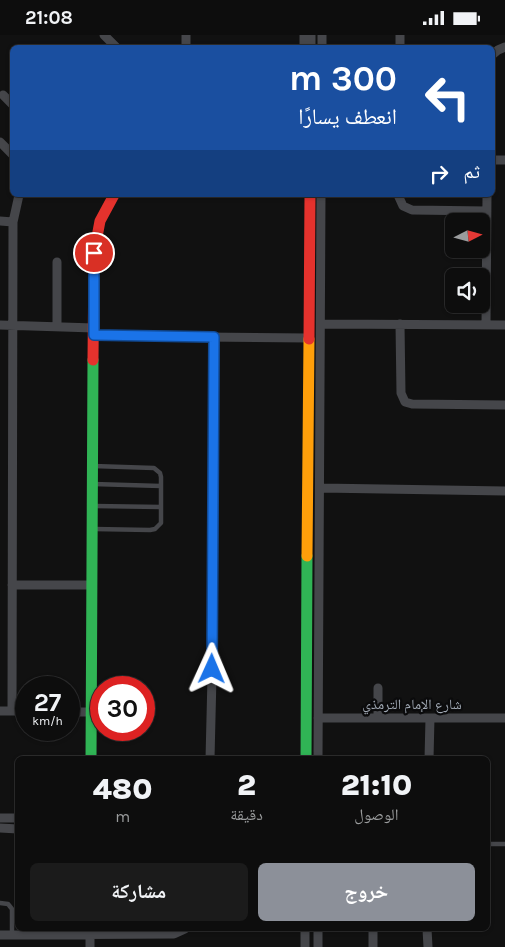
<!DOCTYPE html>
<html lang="ar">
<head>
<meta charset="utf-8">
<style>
  :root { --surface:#0d0d0d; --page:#1b1b1b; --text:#f1f3f6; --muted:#9a9c9d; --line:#2d2d2e; --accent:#8c9099 }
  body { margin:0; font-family:Karla,"Noto Naskh Arabic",sans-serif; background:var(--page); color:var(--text); direction:rtl; height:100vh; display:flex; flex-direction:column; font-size:19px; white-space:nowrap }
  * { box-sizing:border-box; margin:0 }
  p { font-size:16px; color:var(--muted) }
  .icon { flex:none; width:28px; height:28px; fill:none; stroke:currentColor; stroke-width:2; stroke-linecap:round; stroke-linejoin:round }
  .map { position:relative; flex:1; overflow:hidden; direction:ltr }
  .sheet { position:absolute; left:15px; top:721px; width:475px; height:175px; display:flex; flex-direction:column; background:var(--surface); border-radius:8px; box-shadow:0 1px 4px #0004,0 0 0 1px var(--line); direction:rtl }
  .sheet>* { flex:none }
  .banner { position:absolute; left:10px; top:10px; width:485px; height:152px; border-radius:8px; box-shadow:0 1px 4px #0004,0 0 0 1px var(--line); direction:rtl; background:#1a4fa0; color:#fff; overflow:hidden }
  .needle { width:32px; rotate:84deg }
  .controls { position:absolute; left:445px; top:178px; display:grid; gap:10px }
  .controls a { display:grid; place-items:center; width:45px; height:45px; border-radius:8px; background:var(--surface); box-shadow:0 1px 4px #0004,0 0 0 1px var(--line); font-size:25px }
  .speed { position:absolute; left:15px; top:641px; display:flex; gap:10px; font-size:25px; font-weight:700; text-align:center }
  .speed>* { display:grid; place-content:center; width:65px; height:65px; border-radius:50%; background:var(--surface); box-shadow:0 1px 4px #0004,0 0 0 1px var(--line); line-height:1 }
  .speed small { font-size:12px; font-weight:400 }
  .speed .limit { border:8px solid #d22; background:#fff; color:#111 }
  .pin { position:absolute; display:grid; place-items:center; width:42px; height:42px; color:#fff; margin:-21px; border:2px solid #fff; border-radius:50%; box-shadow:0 1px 5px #0007 }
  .me { position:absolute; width:55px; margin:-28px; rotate:1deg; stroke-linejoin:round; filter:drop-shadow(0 0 4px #0008) }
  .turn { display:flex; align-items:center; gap:18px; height:105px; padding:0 15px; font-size:22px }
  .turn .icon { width:65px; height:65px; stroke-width:2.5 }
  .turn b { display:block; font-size:35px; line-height:42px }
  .then { display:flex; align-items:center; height:48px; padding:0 15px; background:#0003; gap:10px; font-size:19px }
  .eta { display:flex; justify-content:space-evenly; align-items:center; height:85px; text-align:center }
  .eta b { font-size:30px; font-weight:800; line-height:35px }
  .cta { display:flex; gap:10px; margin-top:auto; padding:10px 15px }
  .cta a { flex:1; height:58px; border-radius:8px; background:var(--accent); color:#fff; font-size:20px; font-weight:800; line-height:58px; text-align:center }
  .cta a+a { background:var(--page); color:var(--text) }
  .status { display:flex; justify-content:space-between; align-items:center; height:35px; padding:0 25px; background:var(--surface); direction:ltr }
  .status svg { height:14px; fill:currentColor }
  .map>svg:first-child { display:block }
</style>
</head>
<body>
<div class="status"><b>21:08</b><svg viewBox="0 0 49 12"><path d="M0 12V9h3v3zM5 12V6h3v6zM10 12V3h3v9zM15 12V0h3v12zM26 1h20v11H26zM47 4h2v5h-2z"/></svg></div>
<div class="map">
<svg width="505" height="912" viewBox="0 0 505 912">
  <rect width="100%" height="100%" fill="#111"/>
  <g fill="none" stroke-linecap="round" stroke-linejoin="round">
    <path stroke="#45464a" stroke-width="4.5" d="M93 431 154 433 160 438 161 442V488L155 494 150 495 94 494
      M93 449 161 451
      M94 471 161 472
      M488 809H505
      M0 868 8 869 12 874V900"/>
    <path stroke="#45464a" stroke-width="9" d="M104 0 116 12
      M304 0V12
      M186 12V0
      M311 12V0
      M322 12V0
      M400 12V0
      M492 20 498 15 505 12
      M3 60 12 69
      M0 107 12 119
      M492 125H505
      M398 160 403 171 412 175 487 176
      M0 186 13 187
      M321 289 505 290
      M400 289 401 358 405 367 412 369 505 370
      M0 290 94 293
      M486 290 487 160
      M57 292V227
      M94 301 309 303
      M321 453 505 456
      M12 550H92
      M378 653V682
      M0 676H26
      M12 676 13 187 19 160
      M69 677H91
      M318 683H505
      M210 724 213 600 214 302
      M318 724 321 160
      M429 724 430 683
      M0 783H18
      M0 793 18 794
      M373 894V912
      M427 894 428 912
      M0 900 174 899 185 894
      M90 912V894
      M305 912V894
      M318 912V894"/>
    <path stroke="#30b455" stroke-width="11" d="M91 724 93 325
      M306 724 307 521"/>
    <path stroke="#ff9f0a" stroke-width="11" d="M307 521 309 304"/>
    <path stroke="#e5322d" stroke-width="11" d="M309 304 310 160
      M93 325 94 218 100 186 114 160"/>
  </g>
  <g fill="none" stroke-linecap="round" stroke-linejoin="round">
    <g stroke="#114b97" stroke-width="12">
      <path id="route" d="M94 218V300L214 302 212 634"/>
    </g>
    <use href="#route" stroke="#1a73e8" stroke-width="9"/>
  </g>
  <g text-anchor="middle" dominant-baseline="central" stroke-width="4.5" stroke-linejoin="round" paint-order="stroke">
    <g font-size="14" fill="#a0a8b3" stroke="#0b0b0c">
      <text x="412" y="669">شارع الإمام الترمذي</text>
    </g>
  </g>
</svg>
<div class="controls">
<a><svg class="needle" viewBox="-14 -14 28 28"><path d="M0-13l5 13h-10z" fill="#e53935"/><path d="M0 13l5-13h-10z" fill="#9a9c9d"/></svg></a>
<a><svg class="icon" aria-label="sound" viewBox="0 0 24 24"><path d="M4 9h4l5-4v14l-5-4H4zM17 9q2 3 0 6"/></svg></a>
</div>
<div class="speed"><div>27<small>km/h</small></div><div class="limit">30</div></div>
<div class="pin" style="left:94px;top:218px;background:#d93025"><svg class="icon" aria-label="arrive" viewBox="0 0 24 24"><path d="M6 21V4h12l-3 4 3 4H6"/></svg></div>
<svg class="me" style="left:212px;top:634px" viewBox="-20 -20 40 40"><path d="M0-17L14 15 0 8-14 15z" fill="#1a73e8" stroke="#fff" stroke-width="4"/></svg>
<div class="banner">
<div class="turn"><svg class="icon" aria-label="left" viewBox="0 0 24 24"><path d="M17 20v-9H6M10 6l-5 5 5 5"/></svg><div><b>300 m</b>انعطف يسارًا</div></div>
<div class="then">ثم<svg class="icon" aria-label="right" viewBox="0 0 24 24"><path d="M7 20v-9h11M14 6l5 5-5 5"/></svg></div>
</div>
<section class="sheet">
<div class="eta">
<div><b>21:10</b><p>الوصول</p></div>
<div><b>2</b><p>دقيقة</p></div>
<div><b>480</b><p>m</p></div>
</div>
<div class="cta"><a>خروج</a><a>مشاركة</a></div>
</section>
</div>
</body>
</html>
